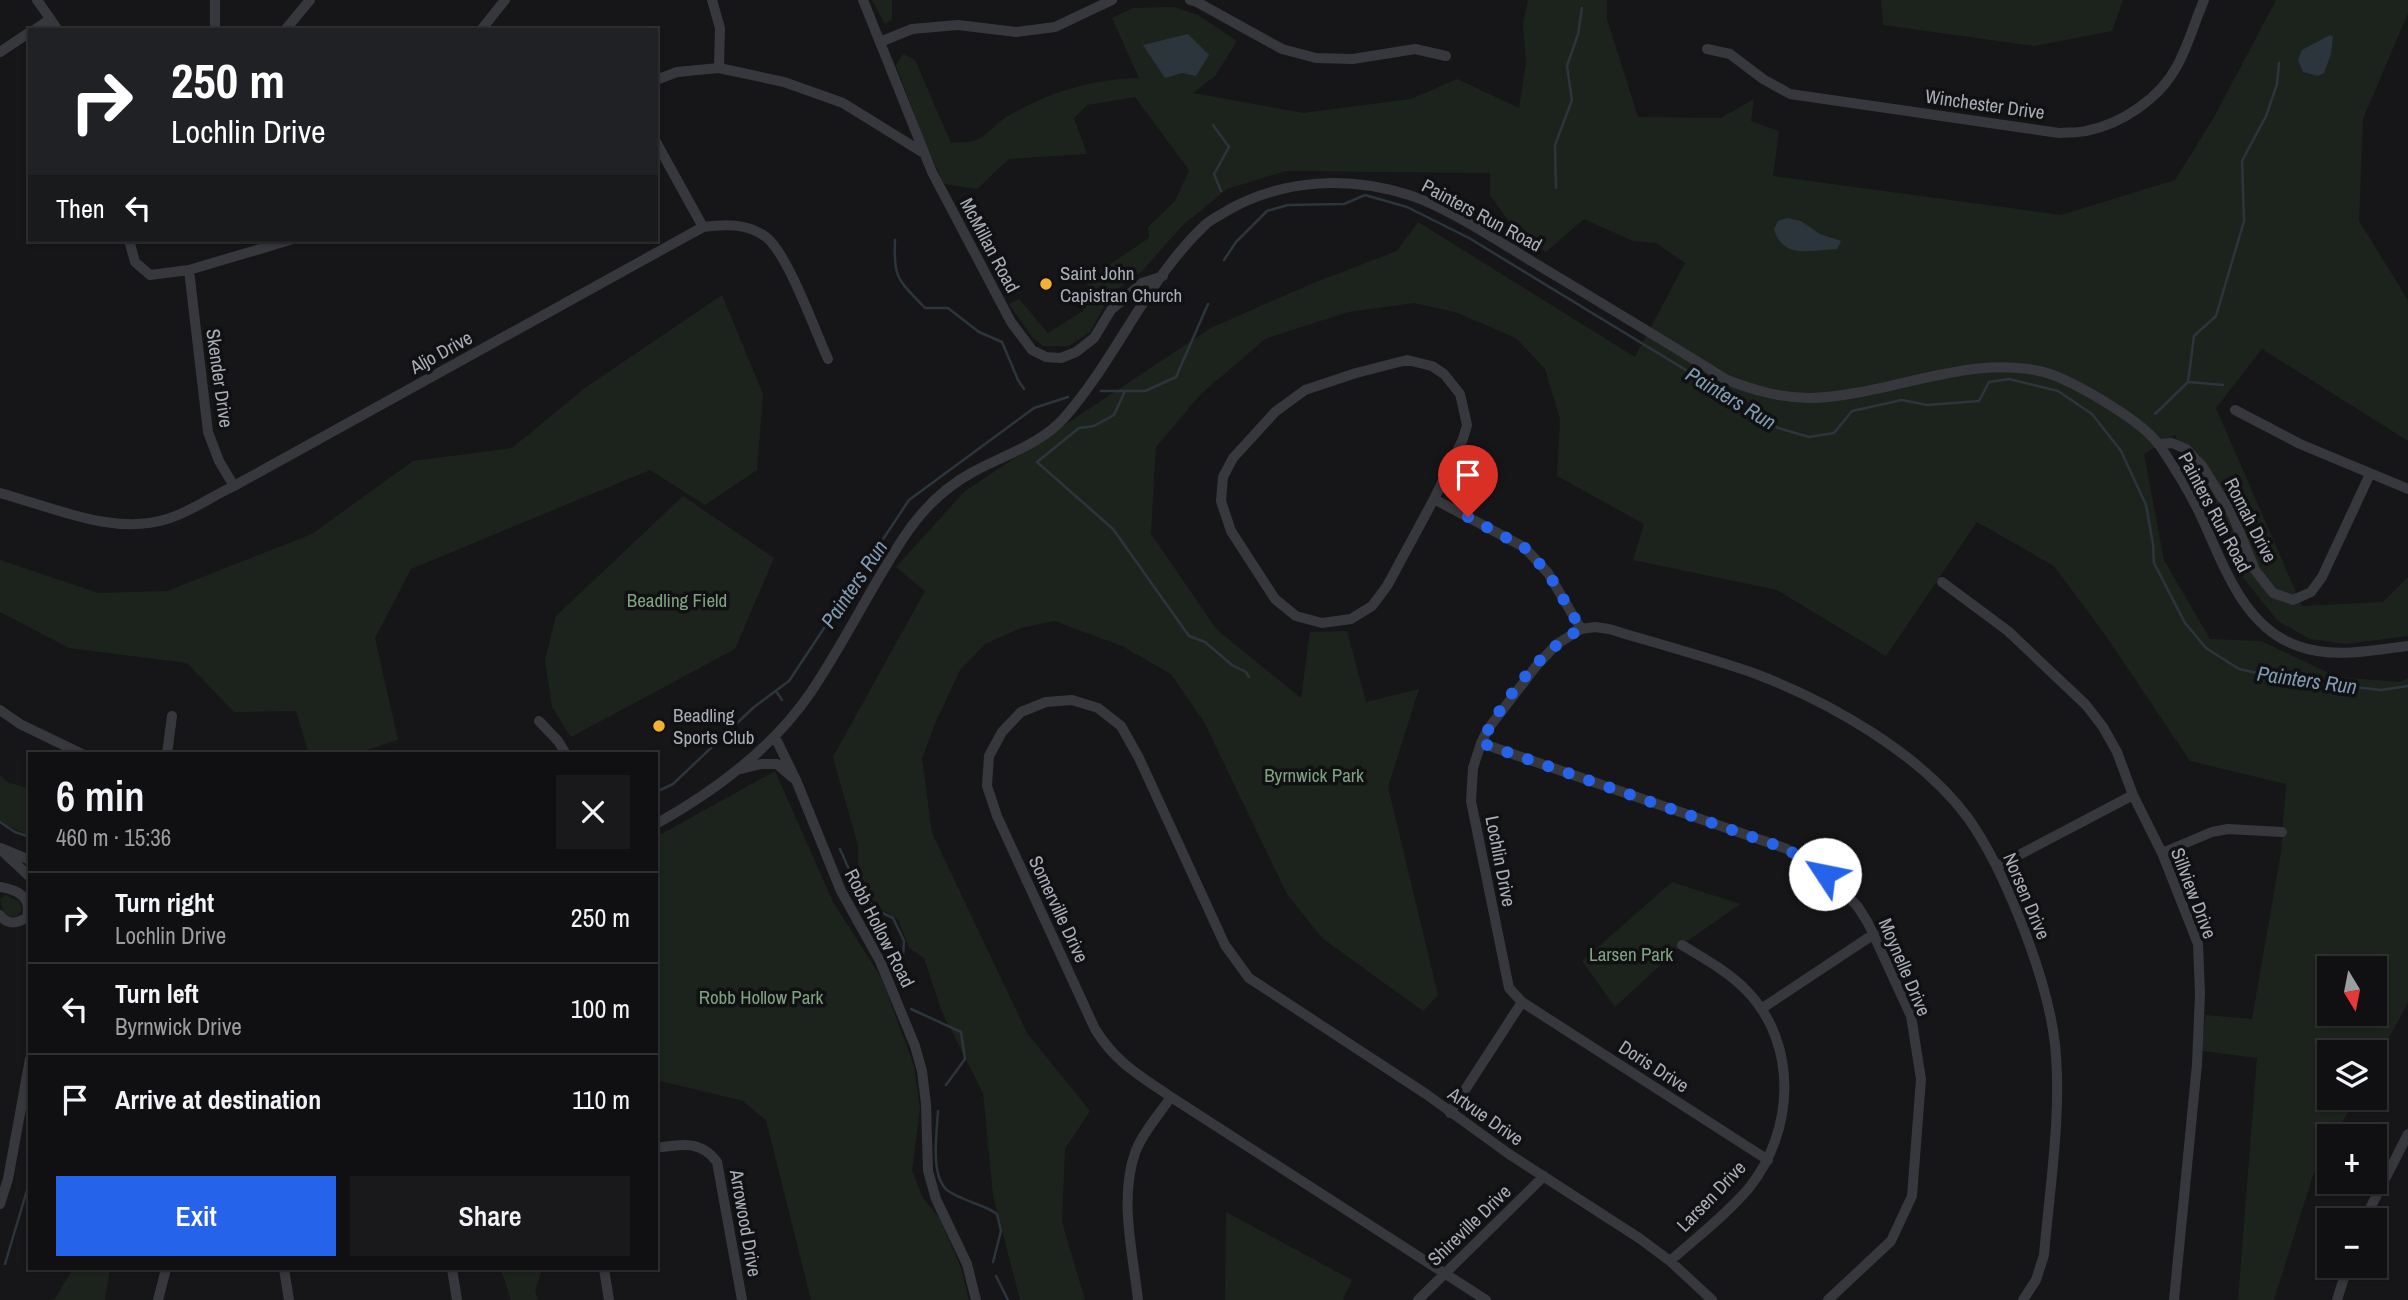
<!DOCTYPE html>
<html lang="en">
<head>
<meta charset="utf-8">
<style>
  :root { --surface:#101012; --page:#19191b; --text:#f1f3f6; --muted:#9c9d9f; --line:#303032; --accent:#2563eb }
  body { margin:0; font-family:"Archivo Narrow",sans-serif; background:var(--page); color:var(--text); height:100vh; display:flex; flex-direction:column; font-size:26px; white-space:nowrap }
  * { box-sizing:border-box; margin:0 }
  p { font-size:23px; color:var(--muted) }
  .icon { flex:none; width:38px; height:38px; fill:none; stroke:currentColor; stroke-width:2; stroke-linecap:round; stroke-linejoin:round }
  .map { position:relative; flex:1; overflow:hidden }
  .panel { position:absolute; left:28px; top:752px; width:630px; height:518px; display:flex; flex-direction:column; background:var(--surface); border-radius:0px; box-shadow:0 2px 5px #0004,0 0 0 2px var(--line) }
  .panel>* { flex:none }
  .hud { position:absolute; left:28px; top:28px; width:630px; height:214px; border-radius:0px; box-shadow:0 2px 5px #0004,0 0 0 2px var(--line); background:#202124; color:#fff; overflow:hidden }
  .needle { width:46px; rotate:170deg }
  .fabs { position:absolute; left:2317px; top:956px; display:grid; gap:14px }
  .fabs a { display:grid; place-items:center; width:70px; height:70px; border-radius:0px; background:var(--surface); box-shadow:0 2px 5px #0004,0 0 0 2px var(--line); font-size:35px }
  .pin { position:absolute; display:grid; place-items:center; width:60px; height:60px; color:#fff; margin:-72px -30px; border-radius:50% 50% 50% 0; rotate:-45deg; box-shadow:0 0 7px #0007 }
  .pin .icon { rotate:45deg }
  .me { position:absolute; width:77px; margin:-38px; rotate:304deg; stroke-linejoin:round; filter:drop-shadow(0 0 5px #0008) }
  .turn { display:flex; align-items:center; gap:24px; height:147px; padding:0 28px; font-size:32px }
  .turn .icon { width:91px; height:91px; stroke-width:2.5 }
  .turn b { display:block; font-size:49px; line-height:60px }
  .then { display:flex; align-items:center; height:66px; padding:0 28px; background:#0003; gap:14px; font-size:26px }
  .round { display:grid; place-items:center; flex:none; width:74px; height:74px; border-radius:0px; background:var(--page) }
  .head { display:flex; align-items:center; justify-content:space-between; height:119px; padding:0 28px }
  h1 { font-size:42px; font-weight:600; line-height:52px }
  .cta { display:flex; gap:14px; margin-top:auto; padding:14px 28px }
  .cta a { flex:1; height:80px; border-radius:0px; background:var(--accent); color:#fff; font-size:28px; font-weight:600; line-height:80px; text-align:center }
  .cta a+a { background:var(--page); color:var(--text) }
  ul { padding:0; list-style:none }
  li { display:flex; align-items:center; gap:21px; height:91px; padding:0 28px; border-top:2px solid var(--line) }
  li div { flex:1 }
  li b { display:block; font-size:26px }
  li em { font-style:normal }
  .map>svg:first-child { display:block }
</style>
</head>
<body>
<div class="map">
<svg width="2408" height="1300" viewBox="0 0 2408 1300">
  <rect width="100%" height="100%" fill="#161618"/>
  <path fill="#1c231d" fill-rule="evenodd" d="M872 0H892V20L885 24Z
    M1528 0H1607V19L1638 117 1721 118 1754 99 1751 121 1779 131 1773 176 2061 215 2175 180 2213 119 2276 0H2408V13L2363 119 2359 221 2408 300V441L2262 349 2216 408 2302 606 2383 602 2408 577V636L2346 644 2310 639 2278 621 2244 579 2175 435 2144 454 2164 560 2210 639 2261 641 2337 677 2400 682 2408 678V1003L2375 1063V1052H2329V1097H2356L2335 1136H2329V1145L2313 1175 2274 1300H2238L2257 1058 2202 1051 2205 1015 2252 1019 2281 852 2286 784 2190 761 2106 636 2054 566 1977 522 1886 656 1777 590 1633 560 1644 524 1557 476 1560 419 1545 369 1516 338 1455 312 1414 303 1348 312 1265 339 1201 394 1156 447 1151 534 1217 630 1301 698 1310 632 1347 631 1366 702 1419 689 1388 787 1438 995 1423 1011 1322 938 1287 894 1204 722 1171 674 1122 646 1054 621 1021 628 985 644 960 670 934 726 922 759 932 833 1027 1033 1090 1111 1065 1149 1062 1222 1085 1300H1020L993 1195 983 1093 942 1012 924 958 909 948 898 919 879 908 858 880V846L833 757 925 591 896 567 965 491 1211 328 1313 283 1397 251 1418 222 1635 357 1685 263 1656 243 1633 241 1584 219 1546 252 1515 230 1490 195V173L1285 171 1227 189 1183 225 1142 271 1111 294 1090 332 1069 346H1043L1032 337 1009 304 1019 299 1048 333 1083 311 1088 279 1149 238 1148 227 1175 201 1189 170 1135 97 1087 105 1074 118 1087 154 1009 159 977 189 944 184 924 140 896 65 903 54 915 60 951 143C958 142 967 143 973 141 986 138 997 122 1008 116 1050 92 1091 79 1139 78L1112 18 1133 8 1174 7 1198 15 1237 41 1215 76 1193 93 1303 113 1411 99 1457 79 1519 108 1526 63 1523 23ZM2329 968H2375V1013H2329Z
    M1881 0H2123L2112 31 2034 46 1883 25Z
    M722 295 763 394 757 470 705 505 650 470 411 569 375 638 398 740 354 754H309L296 711 234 712 187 663 69 648 0 612V560L98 593 167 591 312 534 413 461 512 448 585 388Z
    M683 496 774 558 735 649 571 737 552 707 545 660 556 616Z
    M775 771 833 902 882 979 914 1066 920 1109 912 1171 923 1198 939 1217 961 1268 969 1300H811L766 1120 743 1101 661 1081 656 1083V837Z
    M0 775 7 782 30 789V836L0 822Z
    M1672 882 1740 904 1682 945 1615 1007 1582 961Z
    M6 895 20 902 22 910 17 916C5 919 2 909 0 899Z
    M1226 1212 1352 1280 1343 1300H1225Z
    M73 1269H110L105 1300H54Z
    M501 1269H542L535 1291 538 1300H511Z"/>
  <path fill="#2c353c" d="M1188 34 1209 55 1196 76 1182 73 1165 78 1143 45Z
    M2330 35 2333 37 2331 54 2324 73 2318 76 2303 72 2298 60 2302 50Z
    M1787 218 1801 221 1820 234 1841 241 1837 249C1810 250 1783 260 1774 229L1778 221Z"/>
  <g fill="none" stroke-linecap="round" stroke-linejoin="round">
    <path stroke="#2c353c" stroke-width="2.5" d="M1213 125 1229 147 1214 174 1221 191
      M1556 188 1555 145 1572 100 1567 66 1578 34 1582 8
      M895 240C893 280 899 280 925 308H948L979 332 1002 342 1018 380 1024 389
      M1224 260 1236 242 1267 211 1288 205 1344 204 1365 195 1407 207 1469 238 1753 411 1778 428 1809 437 1834 433 1852 411 1902 400 1927 405 1979 401 1989 382 2009 379 2058 391 2092 414 2121 451 2146 505 2153 544 2154 563 2185 623 2206 648 2239 669 2284 679 2381 690 2408 686
      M2188 382 2194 336 2216 316 2244 221 2242 161 2266 116 2277 84 2279 63
      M1101 391H1145L1176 377 1208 304
      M1125 391 1114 415 1094 426 1079 428 1037 462 1113 529 1189 636 1205 642 1232 665 1246 672 1249 677
      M2155 414 2188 382 2223 385
      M776 691 782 700
      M656 792 673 784 754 707 789 681 909 500 1034 408 1068 397
      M0 822 15 832 30 837
      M840 849C853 878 862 906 893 918L904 941 902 970
      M911 1009 961 1032 965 1059 946 1085
      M938 1111C937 1131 930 1176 947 1190 951 1193 957 1196 962 1198 974 1204 986 1206 997 1214L1001 1231 993 1262
      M5 1264 30 1180
      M996 1276 1008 1300"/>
    <path stroke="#37383d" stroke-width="10" d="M37 0 58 30
      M712 0 720 28 719 68
      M863 0 932 172 1011 322 1032 350 1046 357 1061 358 1076 352 1094 338 1111 310 1142 283 1163 276
      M1190 0 1197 2 1282 49 1316 58 1353 59 1415 49 1446 56
      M34 30 50 19
      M215 30V0
      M285 30 310 0
      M481 30 505 0
      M880 42 912 29 958 25 1016 32 1055 27 1112 0
      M1707 49 1730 54 1763 79 1790 94 2059 133C2068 132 2078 133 2086 131 2122 124 2160 98 2177 66 2188 46 2195 21 2204 0
      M0 52 30 32
      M656 80 677 72 719 68 784 82 843 103 922 152
      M656 142 703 227
      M129 240 135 262 150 275 189 270 290 240
      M189 270 208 432 219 461 234 486
      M1407 360 1432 366 1444 374 1460 394 1467 425 1463 439 1434 499 1387 586 1372 606 1351 619 1322 623 1296 616 1275 599 1231 531 1221 501 1223 477 1233 458 1275 412 1305 390 1356 373Z
      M2235 410 2300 444 2408 489
      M2158 444 2172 443 2186 449 2203 467 2233 516 2255 570 2273 593 2293 600 2311 592 2322 577 2370 474
      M0 493C52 507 113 536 167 519 191 512 212 496 234 486L703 227C724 224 747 223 766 237 788 254 815 331 828 359
      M1434 499 1524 547 1548 573 1581 629
      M1942 582 2008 631 2086 705 2103 727 2117 752 2133 795 2162 853 2198 944 2200 994 2197 1064 2174 1300
      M0 710 20 724 82 754
      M539 721 558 741 566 754
      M775 737 796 780 841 891 880 961 915 1046 922 1071 926 1104 928 1171 936 1199 967 1264 976 1300
      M1481 743 1787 849 1836 883 1858 907 1868 923 1911 1016 1921 1079 1912 1196 1891 1241 1828 1300
      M167 754 172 716
      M741 769 761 764H777L793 778
      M656 824C715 791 773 748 811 692 844 643 870 589 902 540 920 512 943 488 973 472 1002 456 1041 444 1064 418 1117 358 1147 279 1206 224 1213 218 1222 214 1230 209 1285 179 1349 176 1409 195 1447 207 1498 241 1533 262 1598 301 1663 340 1727 380 1754 390 1780 398 1809 398 1886 397 1976 350 2050 374 2065 379 2083 389 2097 397 2118 410 2145 426 2160 446 2174 467 2189 491 2200 514 2223 562 2242 627 2298 646 2333 659 2372 650 2408 646
      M1 848 30 860
      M0 849 30 877
      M2162 853 2212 832 2228 829 2282 832
      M1998 866 2133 795
      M0 887C18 890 32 897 27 917 17 924 7 925 0 915
      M1522 1002 1768 1160
      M1761 1009 1874 934
      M1450 1113 1522 1002 1509 988 1471 801 1473 768 1481 743 1488 729 1537 665 1557 644 1581 629 1595 627 1609 629C1658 644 1708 657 1756 674 1830 702 1921 754 1968 818 1990 849 2005 882 2019 917 2035 957 2050 1000 2055 1044 2062 1113 2050 1185 2044 1255L2036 1280 2023 1300
      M656 1148C681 1144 701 1140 717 1162L742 1300
      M0 1204 8 1179 30 1059
      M2364 1220 2408 1134
      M1670 1261C1697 1237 1726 1215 1749 1188 1794 1132 1799 1045 1747 991 1729 972 1705 959 1682 945
      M284 1269 289 1300
      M452 1269 457 1300
      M604 1269 609 1300
      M158 1300 166 1269
      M1138 1300C1133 1253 1119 1199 1135 1153 1141 1135 1160 1113 1171 1097
      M1418 1300 1544 1176
      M1486 1300 1171 1097C1139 1075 1116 1063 1095 1029L997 816 987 786 989 756 1002 732 1021 712 1046 702 1072 700 1098 708 1121 726 1139 758 1225 945 1249 978 1426 1094 1509 1154 1639 1238 1670 1261 1712 1300
      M2337 1300 2348 1265"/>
  </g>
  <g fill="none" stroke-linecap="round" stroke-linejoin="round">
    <path stroke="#2563eb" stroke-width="12" stroke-dasharray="0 21.6" d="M1468 517 1524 547 1548 573 1581 629C1540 650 1502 702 1481 743L1787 849 1825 874"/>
  </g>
  <g fill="#f2b134" stroke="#111113" stroke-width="2.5">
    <circle cx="1046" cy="284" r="7"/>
    <circle cx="659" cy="726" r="7"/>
  </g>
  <g text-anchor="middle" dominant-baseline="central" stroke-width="7" stroke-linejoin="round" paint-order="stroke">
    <g font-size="19" fill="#a8adb8" stroke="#111113">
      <text transform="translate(1985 104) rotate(8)">Winchester Drive</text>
      <text transform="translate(1482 215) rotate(28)">Painters Run Road</text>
      <text transform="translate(990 245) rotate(62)">McMillan Road</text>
      <text transform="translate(441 352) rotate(-29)">Aljo Drive</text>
      <text transform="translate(220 378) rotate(82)">Skender Drive</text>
      <text transform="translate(2215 512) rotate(62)">Painters Run Road</text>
      <text transform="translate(2251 520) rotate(63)">Romah Drive</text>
      <text transform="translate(1501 861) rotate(79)">Lochlin Drive</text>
      <text transform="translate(2194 893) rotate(69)">Sillview Drive</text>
      <text transform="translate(2027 896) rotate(67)">Norsen Drive</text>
      <text transform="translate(1059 909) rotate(65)">Somerville Drive</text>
      <text transform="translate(880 928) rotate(63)">Robb Hollow Road</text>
      <text transform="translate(1905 967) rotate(67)">Moynelle Drive</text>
      <text transform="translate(1654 1066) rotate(33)">Doris Drive</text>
      <text transform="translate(1486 1116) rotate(35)">Artvue Drive</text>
      <text transform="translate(1711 1196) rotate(-46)">Larsen Drive</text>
      <text transform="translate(746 1223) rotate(80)">Arrowood Drive</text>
      <text transform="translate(1469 1225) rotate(-44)">Shireville Drive</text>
    </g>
    <g font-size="19" fill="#a8adb8" stroke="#111113" text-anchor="start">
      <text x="1060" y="273">Saint John<tspan x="1060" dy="22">Capistran Church</tspan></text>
      <text x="673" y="715">Beadling<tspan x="673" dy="22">Sports Club</tspan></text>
    </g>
    <g font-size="19" fill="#7fa381" stroke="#111113">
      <text x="677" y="600">Beadling Field</text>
      <text x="1314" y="775">Byrnwick Park</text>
      <text x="1631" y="954">Larsen Park</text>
      <text x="761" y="997">Robb Hollow Park</text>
    </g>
    <g font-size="21" font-style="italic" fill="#7f9bb3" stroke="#111113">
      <text transform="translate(1731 398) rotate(31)">Painters Run</text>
      <text transform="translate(854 584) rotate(-56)">Painters Run</text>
      <text transform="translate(2307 680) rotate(8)">Painters Run</text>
    </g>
  </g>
</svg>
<div class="fabs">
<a><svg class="needle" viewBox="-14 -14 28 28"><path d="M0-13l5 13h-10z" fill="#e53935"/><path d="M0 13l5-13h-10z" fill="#9c9d9f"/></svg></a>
<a><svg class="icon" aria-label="layers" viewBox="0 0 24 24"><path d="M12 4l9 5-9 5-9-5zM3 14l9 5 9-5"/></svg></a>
<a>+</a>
<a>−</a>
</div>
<div class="pin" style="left:1468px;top:517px;background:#d93025"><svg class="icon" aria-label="arrive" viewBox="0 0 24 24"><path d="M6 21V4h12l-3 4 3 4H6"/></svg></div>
<svg class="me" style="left:1825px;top:874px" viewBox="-20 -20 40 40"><circle r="19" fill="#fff"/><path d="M0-13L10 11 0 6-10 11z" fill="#2563eb"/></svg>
<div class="hud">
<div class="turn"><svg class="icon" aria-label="right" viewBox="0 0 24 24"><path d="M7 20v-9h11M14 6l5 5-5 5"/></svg><div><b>250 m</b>Lochlin Drive</div></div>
<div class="then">Then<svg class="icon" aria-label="left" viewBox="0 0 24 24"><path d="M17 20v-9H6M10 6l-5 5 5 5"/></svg></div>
</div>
<section class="panel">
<div class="head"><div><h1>6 min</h1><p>460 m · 15:36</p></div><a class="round"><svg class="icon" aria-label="close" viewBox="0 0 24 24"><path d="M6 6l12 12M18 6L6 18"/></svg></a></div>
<ul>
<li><svg class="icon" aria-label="right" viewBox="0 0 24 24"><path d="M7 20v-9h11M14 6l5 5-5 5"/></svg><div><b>Turn right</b><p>Lochlin Drive</p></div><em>250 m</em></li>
<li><svg class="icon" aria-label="left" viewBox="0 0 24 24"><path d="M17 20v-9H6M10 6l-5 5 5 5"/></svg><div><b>Turn left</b><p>Byrnwick Drive</p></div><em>100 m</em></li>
<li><svg class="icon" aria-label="arrive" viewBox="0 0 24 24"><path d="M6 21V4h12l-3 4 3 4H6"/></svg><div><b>Arrive at destination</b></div><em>110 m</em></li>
</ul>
<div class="cta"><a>Exit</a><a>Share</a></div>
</section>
</div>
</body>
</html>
